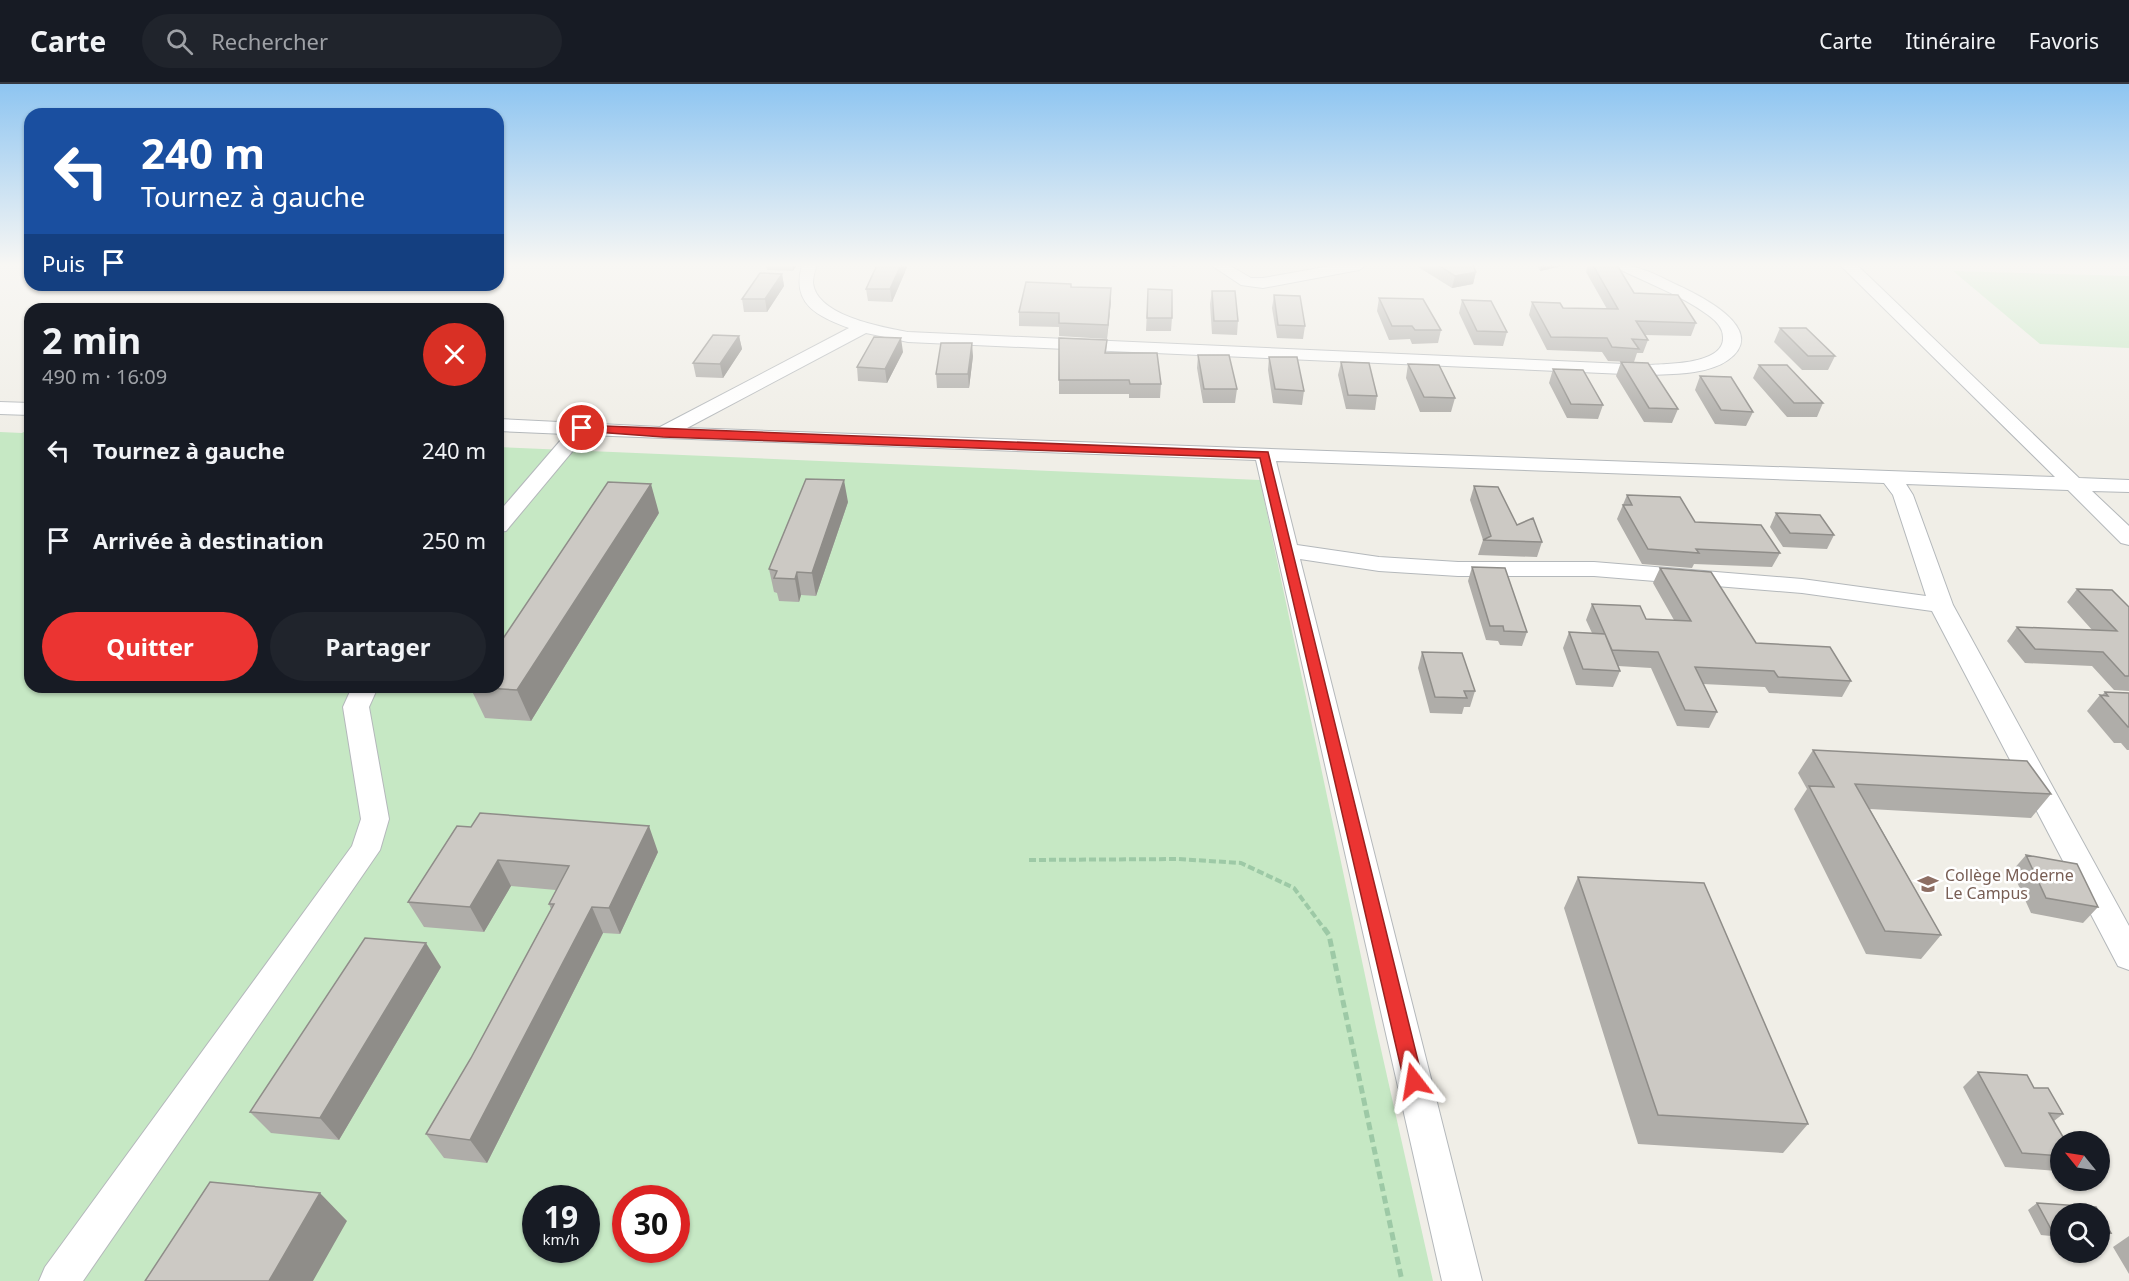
<!DOCTYPE html>
<html lang="fr">
<head>
<meta charset="utf-8">
<style>
  :root { --surface:#171b24; --page:#20242c; --text:#f1f3f6; --muted:#9ea1a6; --line:#363941; --accent:#eb3432 }
  body { margin:0; font-family:"Noto Sans",sans-serif; background:var(--page); color:var(--text); height:100vh; display:flex; flex-direction:column; font-size:22px; white-space:nowrap }
  * { box-sizing:border-box; margin:0 }
  p { font-size:20px; color:var(--muted) }
  .icon { flex:none; width:33px; height:33px; fill:none; stroke:currentColor; stroke-width:2; stroke-linecap:round; stroke-linejoin:round }
  .map { position:relative; flex:1; overflow:hidden }
  .drawer { position:absolute; left:24px; top:219px; width:480px; height:390px; display:flex; flex-direction:column; background:var(--surface); border-radius:18px; box-shadow:0 2px 4px #0004 }
  .drawer>* { flex:none }
  .top-card { position:absolute; left:24px; top:24px; width:480px; height:183px; border-radius:18px; box-shadow:0 2px 4px #0004; background:#1a4fa0; color:#fff; overflow:hidden }
  .needle { width:39px; rotate:300deg }
  .controls { position:absolute; left:2050px; top:1047px; display:grid; gap:12px }
  .controls a { display:grid; place-items:center; width:60px; height:60px; border-radius:50%; background:var(--surface); box-shadow:0 2px 4px #0004; font-size:30px }
  .speed { position:absolute; left:522px; top:1101px; display:flex; gap:12px; font-size:30px; font-weight:700; text-align:center }
  .speed>* { display:grid; place-content:center; width:78px; height:78px; border-radius:50%; background:var(--surface); box-shadow:0 2px 4px #0004; line-height:1 }
  .speed small { font-size:15px; font-weight:400 }
  .speed .limit { border:9px solid #d22; background:#fff; color:#111 }
  .pin { position:absolute; display:grid; place-items:center; width:51px; height:51px; color:#fff; margin:-26px; border:3px solid #fff; border-radius:50%; box-shadow:0 2px 6px #0007 }
  .me { position:absolute; width:66px; margin:-33px; rotate:346deg; stroke-linejoin:round; filter:drop-shadow(0 0 4px #0008) }
  .turn { display:flex; align-items:center; gap:21px; height:126px; padding:0 18px; font-size:27px }
  .turn .icon { width:78px; height:78px; stroke-width:2.5 }
  .turn b { display:block; font-size:42px; line-height:51px }
  .then { display:flex; align-items:center; height:57px; padding:0 18px; background:#0003; gap:12px; font-size:22px }
  .round { display:grid; place-items:center; flex:none; width:63px; height:63px; border-radius:32px; background:var(--page) }
  .head { display:flex; align-items:center; justify-content:space-between; height:102px; padding:0 18px }
  h1 { font-size:36px; font-weight:700; line-height:45px }
  .cta { display:flex; gap:12px; margin-top:auto; padding:12px 18px }
  .cta a { flex:1; height:69px; border-radius:36px; background:var(--accent); color:#fff; font-size:24px; font-weight:700; line-height:69px; text-align:center }
  .cta a+a { background:var(--page); color:var(--text) }
  ul { padding:0; list-style:none }
  li { display:flex; align-items:center; gap:18px; height:90px; padding:0 18px }
  li div { flex:1 }
  li b { display:block; font-size:22px }
  li em { font-style:normal }
  header { display:flex; align-items:center; gap:36px; box-sizing:border-box; height:84px; padding:0 30px; background:var(--surface); border-bottom:2px solid var(--line) }
  header strong { font-size:28px }
  nav { display:flex; gap:33px; margin-inline-start:auto; font-size:21px }
  .search { width:420px; height:54px; background:var(--page); display:flex; align-items:center; gap:15px; box-sizing:border-box; padding:0 21px; border-radius:33px; color:var(--muted); font-size:22px }
  .map>svg:first-child { display:block }
</style>
</head>
<body>
<header>
<strong>Carte</strong>
<div class="search"><svg class="icon" aria-label="search" viewBox="0 0 24 24"><circle cx="10" cy="10" r="6"/><path d="M15 15l6 6"/></svg>Rechercher</div>
<nav><a>Carte</a><a>Itinéraire</a><a>Favoris</a></nav>
</header>
<div class="map">
<svg width="2129" height="1197" viewBox="0 0 2129 1197">
  <rect width="100%" height="100%" fill="#f0eee7"/>
  <path fill="#c6e8c4" fill-rule="evenodd" d="M1953 187 2129 192V264L2040 260Z
    M30 344V603H498V363L1260 396 1376 943 1433 1197H0V348L22 349ZM536 1114H586V1166H536ZM626 1114H676V1166H626Z"/>
  <g fill="none" stroke-linecap="round" stroke-linejoin="round">
    <g stroke="#b4b8bb" stroke-width="2">
      <path id="minor" d="M802 181H817C815 186 813 194 813 199 817 232 882 243 908 248L1647 281C1666 280 1725 281 1723 253 1723 243 1715 236 1708 231 1681 211 1647 199 1617 184L1614 181C1637 180 1655 190 1675 200 1697 210 1771 245 1728 276 1707 291 1672 290 1647 291L908 258 866 249 687 344 2055 393 1840 181H1857L2079 394 2129 396V408L2092 407 2129 442V461L2121 459 2068 406 1906 400 1913 411 1953 521 2129 842V886L2118 882 1932 527 1802 509 1594 492H1458L1379 487 1300 475 1482 1197H1442L1256 376 586 351 506 447 498 448V429L566 350 498 347V335L660 343 849 244C817 232 791 220 802 181ZM1276 377 1884 399 1893 411 1926 512 1802 495 1594 478H1458L1379 473 1297 461Z
        M1211 181H1229L1251 194H1263L1336 181H1367L1359 186 1263 204 1241 201Z
        M0 318 30 319V331L0 330Z
        M352 603H378L369 623 389 735 380 766 83 1197H39L45 1183 352 762 361 735 343 623Z"/>
    </g>
    <path stroke="#9dc9a6" stroke-width="4" stroke-dasharray="7 3" stroke-linecap="butt" d="M1029 776 1178 775 1241 779 1294 804 1325 846"/>
    <path stroke="#9dc9a6" stroke-width="5" stroke-dasharray="8 4.5" stroke-linecap="butt" d="M1324 844 1329 851 1402 1197"/>
    <use href="#minor" fill="#fff" fill-rule="evenodd"/>
  </g>
  <path fill="#afada9" d="M766 181H797L793 187 767 186Z
    M908 181 892 218 868 217 866 205Z
    M1415 181H1473L1476 188 1473 200 1452 204Z
    M1537 181H1563V182L1540 187Z
    M1588 181H1617L1634 209 1696 239 1691 252 1645 251 1648 256 1643 269H1637L1634 278 1608 277 1602 268 1547 266 1529 231 1532 218 1563 224 1607 225 1586 188Z
    M782 190 784 202 767 228H744L742 215Z
    M1071 203 1111 217 1107 255 1059 252V243L1019 242V228Z
    M1148 205 1172 234 1171 247H1146Z
    M1212 207 1238 237 1237 251 1212 250 1210 220Z
    M1274 211 1305 242 1303 255 1277 254 1272 224Z
    M1379 214 1441 246 1438 259 1412 260 1410 255 1389 256 1377 227Z
    M1462 216 1507 248 1503 262 1474 261 1459 229Z
    M1780 244 1835 272 1828 286H1802L1774 258Z
    M739 252 742 265 723 294 696 293 693 279Z
    M1059 254 1107 256 1106 269 1161 300 1160 314H1129V310H1059Z
    M903 268 887 299 858 297 857 283Z
    M1198 271 1237 305 1235 319H1203L1197 284Z
    M973 272 969 304H937L936 290Z
    M1269 273 1304 307 1302 321 1273 319 1268 286Z
    M1341 278 1377 312 1375 326 1346 325 1338 291Z
    M1621 278 1678 325 1672 339 1644 338 1616 292Z
    M1408 280 1455 314 1451 328H1420L1406 294Z
    M1759 281 1823 319 1817 333H1787L1753 294Z
    M1553 285 1603 321 1598 335 1567 334 1549 299Z
    M1700 292 1753 328 1746 342 1715 340 1695 306Z
    M1474 402 1517 441 1542 458 1537 473 1478 471 1483 456 1470 416Z
    M1627 411 1695 438 1780 469 1772 483 1694 480 1692 484 1642 480 1617 435Z
    M848 418 816 512 801 511 799 518 779 517 777 509 774 508 769 485Z
    M659 429 531 637 485 634 470 603Z
    M1776 429 1834 451 1827 465 1783 463 1770 443Z
    M1472 483 1527 548 1522 562 1500 561 1498 557 1486 556 1468 497Z
    M1660 484 1756 559 1851 597 1842 613 1769 609 1765 603 1703 600 1717 628 1709 644 1677 642 1651 584 1618 582 1620 587 1613 603 1576 601 1563 564 1569 548 1592 549 1586 536 1592 520 1646 535 1674 536 1653 499Z
    M2077 505 2129 523V607L2114 606 2092 582 2025 579 2007 557 2017 543 2093 547 2067 518Z
    M1422 568 1475 607 1470 623H1464L1462 630 1430 629 1418 584Z
    M2105 608 2129 609V666H2127L2121 659H2114L2087 627 2100 611H2102Z
    M1813 666 2051 710 2031 734 1870 725 1941 851 1921 875 1866 870 1794 725 1807 705 1798 689Z
    M457 742 658 768 620 850 603 849 487 1079 444 1074 426 1050 471 974 551 825 549 820 556 806 511 802 484 848 424 843 408 818Z
    M2026 771 2098 823 2083 839 2031 829 2012 787Z
    M1578 793 1808 1040 1783 1069 1638 1060 1564 824Z
    M441 883 339 1056 271 1049 250 1028Z
    M1978 988 2034 1004 2063 1030 2054 1037 2061 1058V1084L2057 1087 2005 1083 1963 1003Z
    M2037 1119 2061 1130V1153L2041 1151 2028 1126Z
    M2100 1130 2111 1149 2101 1156H2100Z
    M2129 1152V1190L2113 1163Z"/>
  <path fill="#8f8d89" d="M792 181H797L793 187Z
    M901 181H908L892 218 890 205Z
    M1172 181H1185L1172 183Z
    M1542 181H1563V182L1540 187Z
    M1476 188 1473 200 1452 204 1455 192Z
    M782 190 784 202 767 228 765 215Z
    M1111 204V217L1107 255 1108 241Z
    M739 252 742 265 723 294 720 280Z
    M901 254 903 268 887 299 885 285Z
    M972 259 973 272 969 304 968 290Z
    M844 396 848 418 816 512 812 489Z
    M651 400 659 429 531 637 517 606Z
    M797 488 801 511 799 518 795 495Z
    M649 742 658 768 620 850 609 824Z
    M498 776 511 802 484 848 470 823Z
    M592 823 603 849 487 1079 470 1056Z
    M426 859 441 883 339 1056 320 1034Z
    M320 1109 347 1137 313 1197H269Z"/>
  <path fill="#ccc9c4" stroke="#8f8d89" stroke-width="1.5" d="M877 181H901L890 205H866Z
    M1438 181H1473L1476 188 1455 192Z
    M1593 181H1617L1634 209 1678 211 1696 239 1636 237 1648 256 1632 255 1639 265 1612 263 1607 254 1551 253 1532 218 1560 219 1563 224 1618 225Z
    M760 189 782 190 765 215H742Z
    M1026 198 1071 200V203L1111 204 1108 241 1059 239V229L1019 228Z
    M1148 205 1172 206V234H1147Z
    M1212 207H1235L1238 237H1214Z
    M1274 211 1300 212 1305 242 1278 241Z
    M1379 214 1423 215 1441 246H1415L1412 242H1392Z
    M1462 216 1491 217 1507 248 1477 247Z
    M1780 244H1806L1835 272H1808Z
    M713 251 739 252 720 280 693 279Z
    M874 253 901 254 885 285 857 283Z
    M1059 254 1107 256 1105 269H1157L1161 300H1130L1129 296H1059Z
    M941 259H972L968 290H936Z
    M1198 271H1229L1237 305H1204Z
    M1269 273H1297L1304 307 1275 305Z
    M1341 278 1369 279 1377 312 1348 311Z
    M1621 278 1648 279 1678 325 1649 324Z
    M1408 280 1439 281 1455 314 1424 313Z
    M1759 281H1787L1823 319H1794Z
    M1553 285 1583 286 1603 321 1571 320Z
    M1700 292 1731 293 1753 328 1721 326Z
    M806 395 844 396 812 489 797 488 795 495 774 494 777 487 769 485Z
    M608 398 651 400 517 606 470 603H498V562Z
    M1474 402 1498 403 1517 441 1533 434 1542 458 1483 456 1491 452Z
    M1627 411 1680 413 1695 438 1761 441 1780 469 1696 465 1699 469 1648 465 1623 421H1632Z
    M1776 429 1820 431 1834 451 1790 449Z
    M1472 483 1505 484 1527 548 1504 547 1503 542H1490Z
    M1660 484 1711 488 1756 559 1830 563 1851 597 1778 593 1774 587 1695 583 1717 628 1685 626 1658 568 1612 566 1592 520 1640 522 1646 535 1691 537Z
    M2077 505 2112 506 2129 523V592H2125L2103 568 2035 565 2017 543 2117 547Z
    M1569 548 1605 550 1620 587 1583 585Z
    M1422 568 1462 569 1475 607H1464L1467 614 1435 613Z
    M2105 608 2129 609V643H2128L2100 611 2108 612Z
    M1813 666 2027 677 2051 710 1855 700 1941 851 1885 847 1809 702 1834 703Z
    M480 729 649 742 609 824 592 823 470 1056 426 1050 471 974 554 820H549L569 782 498 776 470 823 408 818 457 742 471 743Z
    M2026 771 2077 780 2098 823 2046 814Z
    M1578 793 1704 799 1808 1040 1658 1031Z
    M365 854 426 859 320 1034 250 1028Z
    M1978 988 2027 991 2034 1004H2048L2063 1030 2049 1029 2066 1058H2061V1072L2022 1069Z
    M210 1098 320 1109 269 1197H145Z
    M2037 1119 2096 1123 2100 1130H2061V1145H2051Z
    M2100 1130 2111 1149 2100 1148Z"/>
  <linearGradient id="sky" x2="0" y2="1"><stop stop-color="#8ec5f1"/><stop offset="0.52" stop-color="#f8f7f4"/><stop offset="1" stop-color="#f8f7f4" stop-opacity="0"/></linearGradient>
  <rect width="2129" height="348" fill="url(#sky)"/>
  <path fill="#eb3432" stroke="#992220" stroke-width="1.5" d="M579 341 1268 368 1423 997 1421 1003 1414 1006 1407 1003 1404 997 1260 374 663 353 582 347 579 346Z"/>
  <defs>
    <g id="school-bare" transform="scale(1.62)"><path d="M0-5L7-2L0 1L-7-2ZM-4 1L0 2.5L4 1V4Q0 6-4 4Z" fill="#8d6e63" stroke="#fff" stroke-width="2.5" paint-order="stroke"/></g>
  </defs>
  <g fill-rule="evenodd">
    <use href="#school-bare" x="1928" y="800"/>
  </g>
  <g text-anchor="middle" dominant-baseline="central" stroke-width="5" stroke-linejoin="round" paint-order="stroke">
    <g font-size="16" fill="#785e54" stroke="#fff" text-anchor="start">
      <text x="1945" y="791">Collège Moderne<tspan x="1945" dy="18">Le Campus</tspan></text>
    </g>
  </g>
</svg>
<div class="controls">
<a><svg class="needle" viewBox="-14 -14 28 28"><path d="M0-13l5 13h-10z" fill="#e53935"/><path d="M0 13l5-13h-10z" fill="#9ea1a6"/></svg></a>
<a><svg class="icon" aria-label="search" viewBox="0 0 24 24"><circle cx="10" cy="10" r="6"/><path d="M15 15l6 6"/></svg></a>
</div>
<div class="speed"><div>19<small>km/h</small></div><div class="limit">30</div></div>
<div class="pin" style="left:582px;top:344px;background:#d93025"><svg class="icon" aria-label="arrive" viewBox="0 0 24 24"><path d="M6 21V4h12l-3 4 3 4H6"/></svg></div>
<svg class="me" style="left:1414px;top:997px" viewBox="-20 -20 40 40"><path d="M0-17L14 15 0 8-14 15z" fill="#eb3432" stroke="#fff" stroke-width="4"/></svg>
<div class="top-card">
<div class="turn"><svg class="icon" aria-label="left" viewBox="0 0 24 24"><path d="M17 20v-9H6M10 6l-5 5 5 5"/></svg><div><b>240 m</b>Tournez à gauche</div></div>
<div class="then">Puis<svg class="icon" aria-label="arrive" viewBox="0 0 24 24"><path d="M6 21V4h12l-3 4 3 4H6"/></svg></div>
</div>
<section class="drawer">
<div class="head"><div><h1>2 min</h1><p>490 m · 16:09</p></div><a class="round" style="background:#d93025;color:#fff"><svg class="icon" aria-label="close" viewBox="0 0 24 24"><path d="M6 6l12 12M18 6L6 18"/></svg></a></div>
<ul>
<li><svg class="icon" aria-label="left" viewBox="0 0 24 24"><path d="M17 20v-9H6M10 6l-5 5 5 5"/></svg><div><b>Tournez à gauche</b></div><em>240 m</em></li>
<li><svg class="icon" aria-label="arrive" viewBox="0 0 24 24"><path d="M6 21V4h12l-3 4 3 4H6"/></svg><div><b>Arrivée à destination</b></div><em>250 m</em></li>
</ul>
<div class="cta"><a>Quitter</a><a>Partager</a></div>
</section>
</div>
</body>
</html>
